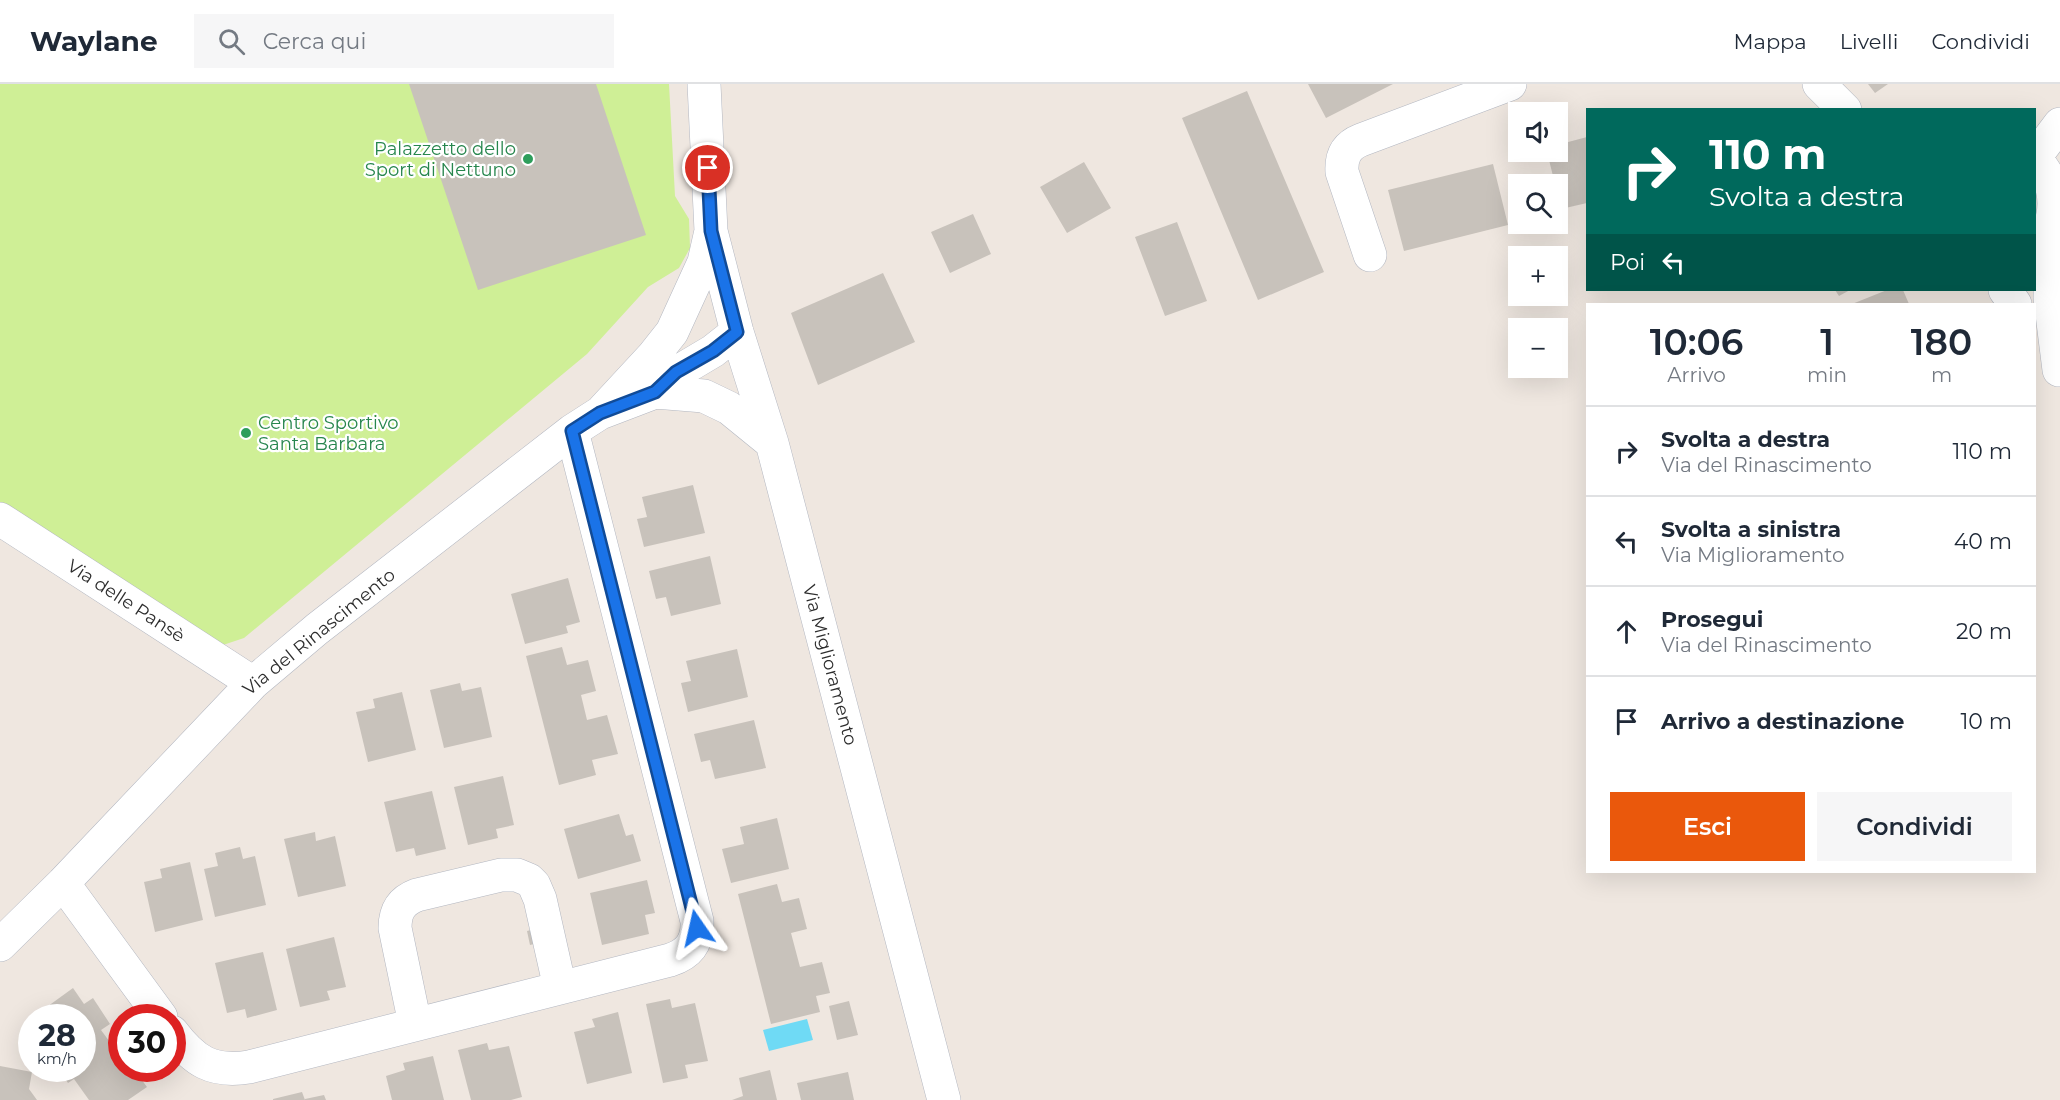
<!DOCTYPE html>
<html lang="it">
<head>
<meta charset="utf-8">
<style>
  :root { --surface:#fff; --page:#f6f6f7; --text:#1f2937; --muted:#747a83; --line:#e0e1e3; --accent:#ea580c }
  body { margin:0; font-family:Montserrat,sans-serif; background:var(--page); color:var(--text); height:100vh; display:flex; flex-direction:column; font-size:22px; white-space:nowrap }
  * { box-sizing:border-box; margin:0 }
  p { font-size:20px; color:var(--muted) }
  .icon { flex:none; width:33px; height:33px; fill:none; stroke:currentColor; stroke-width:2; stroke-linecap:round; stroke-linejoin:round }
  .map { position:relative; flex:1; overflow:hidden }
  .sheet { position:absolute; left:1586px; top:219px; width:450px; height:570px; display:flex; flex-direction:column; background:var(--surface); border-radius:0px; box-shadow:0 6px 24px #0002 }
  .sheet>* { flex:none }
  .guide { position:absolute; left:1586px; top:24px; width:450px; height:183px; border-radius:0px; box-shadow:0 6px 24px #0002; background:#00695c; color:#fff; overflow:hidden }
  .buttons { position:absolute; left:1508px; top:18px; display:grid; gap:12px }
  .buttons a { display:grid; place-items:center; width:60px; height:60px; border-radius:0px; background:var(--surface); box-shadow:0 6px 24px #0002; font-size:30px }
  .speed { position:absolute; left:18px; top:920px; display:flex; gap:12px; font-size:30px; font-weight:700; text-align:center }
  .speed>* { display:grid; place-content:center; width:78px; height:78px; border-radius:50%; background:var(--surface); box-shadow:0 6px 24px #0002; line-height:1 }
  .speed small { font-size:15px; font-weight:400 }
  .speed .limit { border:9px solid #d22; background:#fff; color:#111 }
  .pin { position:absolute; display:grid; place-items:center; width:51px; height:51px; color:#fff; margin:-26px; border:3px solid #fff; border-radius:50%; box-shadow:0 2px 6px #0007 }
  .me { position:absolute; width:66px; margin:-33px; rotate:349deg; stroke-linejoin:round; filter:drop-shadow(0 0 4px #0008) }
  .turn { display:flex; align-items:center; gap:21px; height:126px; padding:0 24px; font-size:27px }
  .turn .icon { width:78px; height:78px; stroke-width:2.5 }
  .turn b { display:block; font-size:42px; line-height:51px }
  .then { display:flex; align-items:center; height:57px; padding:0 24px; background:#0003; gap:12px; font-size:22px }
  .eta { display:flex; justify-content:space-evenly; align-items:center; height:102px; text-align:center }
  .eta b { font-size:36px; font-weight:600; line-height:42px }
  .action { display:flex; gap:12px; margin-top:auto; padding:12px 24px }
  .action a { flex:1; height:69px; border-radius:0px; background:var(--accent); color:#fff; font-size:24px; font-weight:600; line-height:69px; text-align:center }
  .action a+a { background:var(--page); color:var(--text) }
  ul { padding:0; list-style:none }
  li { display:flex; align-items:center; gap:18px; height:90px; padding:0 24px; border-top:2px solid var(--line) }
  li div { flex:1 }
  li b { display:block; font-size:22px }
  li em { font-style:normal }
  header { display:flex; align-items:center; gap:36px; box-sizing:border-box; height:84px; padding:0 30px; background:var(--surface); border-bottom:2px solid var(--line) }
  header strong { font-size:28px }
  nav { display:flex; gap:33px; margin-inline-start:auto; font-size:21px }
  .search { width:420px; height:54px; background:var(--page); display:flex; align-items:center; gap:15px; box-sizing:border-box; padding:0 21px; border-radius:0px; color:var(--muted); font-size:22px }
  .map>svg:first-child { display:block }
</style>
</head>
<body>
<header>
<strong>Waylane</strong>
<div class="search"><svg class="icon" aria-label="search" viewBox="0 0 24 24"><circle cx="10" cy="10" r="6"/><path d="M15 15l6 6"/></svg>Cerca qui</div>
<nav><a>Mappa</a><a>Livelli</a><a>Condividi</a></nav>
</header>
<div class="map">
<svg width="2060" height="1016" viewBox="0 0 2060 1016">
  <rect width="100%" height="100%" fill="#efe7e0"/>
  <path fill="#cfef96" d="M0 0H669L675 112 689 135 690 164 679 184 648 203 587 270 244 554 223 561 0 428Z"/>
  <path fill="#6fdaf5" d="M807 935 813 956 769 967 763 946Z"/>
  <path fill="#c8c2bb" d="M409 0H596L646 151 478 206Z
    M1308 0H1393L1326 34Z
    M1868 0H1888L1875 9Z
    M1247 7 1324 188 1258 216 1182 34Z
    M1587 53V119L1561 125 1557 100H1555L1547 68H1557V61Z
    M1084 78 1111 124 1067 149 1040 103Z
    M1493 80 1508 141 1404 167 1388 106Z
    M973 130 991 170 950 189 931 148Z
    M1177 138 1207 217 1165 232 1135 153Z
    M883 189 915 258 818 301 791 229Z
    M1835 206H1850L1839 212Z
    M1887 206H1903L1909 220H1852Z
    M693 401 705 449 644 463 637 435 647 433 642 413Z
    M710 472 721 520 671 532 666 513 656 515 649 487Z
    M568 494 580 538 566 542 568 549 525 560 511 510Z
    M562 563 567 581 588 576 596 607 581 611 587 636 607 631 618 670 592 676 596 691 559 701 526 572Z
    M737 565 748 613 688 628 681 599 691 597 686 577Z
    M460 599 462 607 481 603 492 653 444 664 430 606Z
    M402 608 416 666 368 678 356 628 375 624 373 615Z
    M754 636 766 684 715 695 710 676 701 678 694 650Z
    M503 692 514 741 496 745 498 754 468 761 454 703Z
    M432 707 446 765 416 772 414 764 396 768 384 718Z
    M619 730 626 752 633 750 641 777 578 795 564 745Z
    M777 734 789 785 731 799 722 765 744 760 740 743Z
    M315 748 316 757 335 752 346 802 298 813 284 755Z
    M240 763 243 775 255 772 266 821 215 833 204 785 218 782 215 769Z
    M190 778 203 836 155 848 144 798 162 794 160 785Z
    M647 796 655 829 645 831 649 850 602 861 590 809Z
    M777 800 782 818 799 814 807 845 791 849 800 883 822 878 830 909 816 912 820 928 771 940 738 810Z
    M539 844 542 858 530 861 527 847Z
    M334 853 346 903 327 907 330 916 300 923 286 865Z
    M263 868 277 926 247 934 245 925 227 929 215 879Z
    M73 904 84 920 93 914 110 940 101 946 112 961 122 955V984H133L147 1003 128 1016H89L74 995 68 999 58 984H82V933H33Z
    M670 915 672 924 695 919 708 977 685 981 688 994 663 999 646 920Z
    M849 917 858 951 837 956 829 922Z
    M618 928 632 989 587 1000 574 948 595 943 592 935Z
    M487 959 489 966 509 962 522 1013 511 1016H471L458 966Z
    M433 972 444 1016H392L386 992 405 986 403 979Z
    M0 982 32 988 29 1005 37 1016H0Z
    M770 986 777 1016H732L743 1012 739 994Z
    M848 988 854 1016H801L797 999Z
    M302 1008 305 1016H273V1015Z
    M324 1011 326 1016H305V1015Z"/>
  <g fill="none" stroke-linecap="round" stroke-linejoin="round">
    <g stroke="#b3b7c1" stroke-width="34">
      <path id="minor" d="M1819 0 1845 26
        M2034 73C2059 100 2060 131 2040 161
        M2035 73 2060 40
        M2051 143 2050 214 2059 286
        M711 147 737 248 772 359 944 1016
        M1370 171 1342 88C1341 73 1346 62 1361 56L1510 0
        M2005 206 2015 220
        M655 308 704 312 729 324 772 359
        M603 326 653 272 672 248 704 178 711 147 704 0
        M0 435 253 599
        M63 799 161 933
        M0 861 63 799 253 599 317 545 572 347 600 329 655 308 676 289 713 267 737 248
        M415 940 395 844C395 827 401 817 417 811L501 791H517L529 796 534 801 540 815 560 904
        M172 948C194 977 212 989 249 983L670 876C689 870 698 858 697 837L572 347"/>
    </g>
    <use href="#minor" stroke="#fff" stroke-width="33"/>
  </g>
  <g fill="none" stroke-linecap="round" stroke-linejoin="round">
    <g stroke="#114b97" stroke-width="15">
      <path id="route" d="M697 844 572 347 600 329 655 308 676 288 713 267 737 248 711 147 708 84"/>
    </g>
    <use href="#route" stroke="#1a73e8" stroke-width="10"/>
  </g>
  <g fill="#2e9e5b" stroke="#fff" stroke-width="2">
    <circle cx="528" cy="75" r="6"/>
    <circle cx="246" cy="349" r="6"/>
  </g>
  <g text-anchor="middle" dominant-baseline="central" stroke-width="4.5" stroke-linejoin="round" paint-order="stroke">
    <g font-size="18" fill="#27864d" stroke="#fff" text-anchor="end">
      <text x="516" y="65">Palazzetto dello<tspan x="516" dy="21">Sport di Nettuno</tspan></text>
      <text x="258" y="339" text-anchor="start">Centro Sportivo<tspan x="258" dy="21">Santa Barbara</tspan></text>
    </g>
    <g font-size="18" fill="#2d2d2d" stroke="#fff">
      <text transform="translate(126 517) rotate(33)">Via delle Pansè</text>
      <text transform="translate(319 548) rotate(-39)">Via del Rinascimento</text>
      <text transform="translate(830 581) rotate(75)">Via Miglioramento</text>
    </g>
  </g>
</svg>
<div class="buttons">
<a><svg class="icon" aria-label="sound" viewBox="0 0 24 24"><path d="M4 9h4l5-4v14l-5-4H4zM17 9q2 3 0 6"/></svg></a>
<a><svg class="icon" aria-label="search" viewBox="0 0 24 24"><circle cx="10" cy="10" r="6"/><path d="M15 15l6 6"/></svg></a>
<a>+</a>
<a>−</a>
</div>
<div class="speed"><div>28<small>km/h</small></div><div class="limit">30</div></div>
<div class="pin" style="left:708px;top:84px;background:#d93025"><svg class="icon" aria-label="arrive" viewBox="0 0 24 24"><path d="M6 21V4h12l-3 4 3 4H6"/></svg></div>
<svg class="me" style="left:697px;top:844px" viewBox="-20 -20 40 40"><path d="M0-17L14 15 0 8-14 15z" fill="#1a73e8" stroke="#fff" stroke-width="4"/></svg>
<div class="guide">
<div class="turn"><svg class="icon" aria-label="right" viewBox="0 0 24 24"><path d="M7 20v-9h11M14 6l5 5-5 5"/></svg><div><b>110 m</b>Svolta a destra</div></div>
<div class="then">Poi<svg class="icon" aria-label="left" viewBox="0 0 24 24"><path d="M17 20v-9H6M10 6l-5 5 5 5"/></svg></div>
</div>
<section class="sheet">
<div class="eta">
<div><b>10:06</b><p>Arrivo</p></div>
<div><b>1</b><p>min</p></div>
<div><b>180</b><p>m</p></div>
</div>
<ul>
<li><svg class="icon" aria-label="right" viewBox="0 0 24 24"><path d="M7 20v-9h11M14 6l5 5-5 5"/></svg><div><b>Svolta a destra</b><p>Via del Rinascimento</p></div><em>110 m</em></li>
<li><svg class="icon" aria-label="left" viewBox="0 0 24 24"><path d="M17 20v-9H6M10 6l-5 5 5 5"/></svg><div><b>Svolta a sinistra</b><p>Via Miglioramento</p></div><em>40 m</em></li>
<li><svg class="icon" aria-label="ahead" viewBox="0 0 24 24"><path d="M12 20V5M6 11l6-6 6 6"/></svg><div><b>Prosegui</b><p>Via del Rinascimento</p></div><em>20 m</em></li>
<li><svg class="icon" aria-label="arrive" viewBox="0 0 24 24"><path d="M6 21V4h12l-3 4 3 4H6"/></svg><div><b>Arrivo a destinazione</b></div><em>10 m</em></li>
</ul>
<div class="action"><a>Esci</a><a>Condividi</a></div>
</section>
</div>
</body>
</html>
